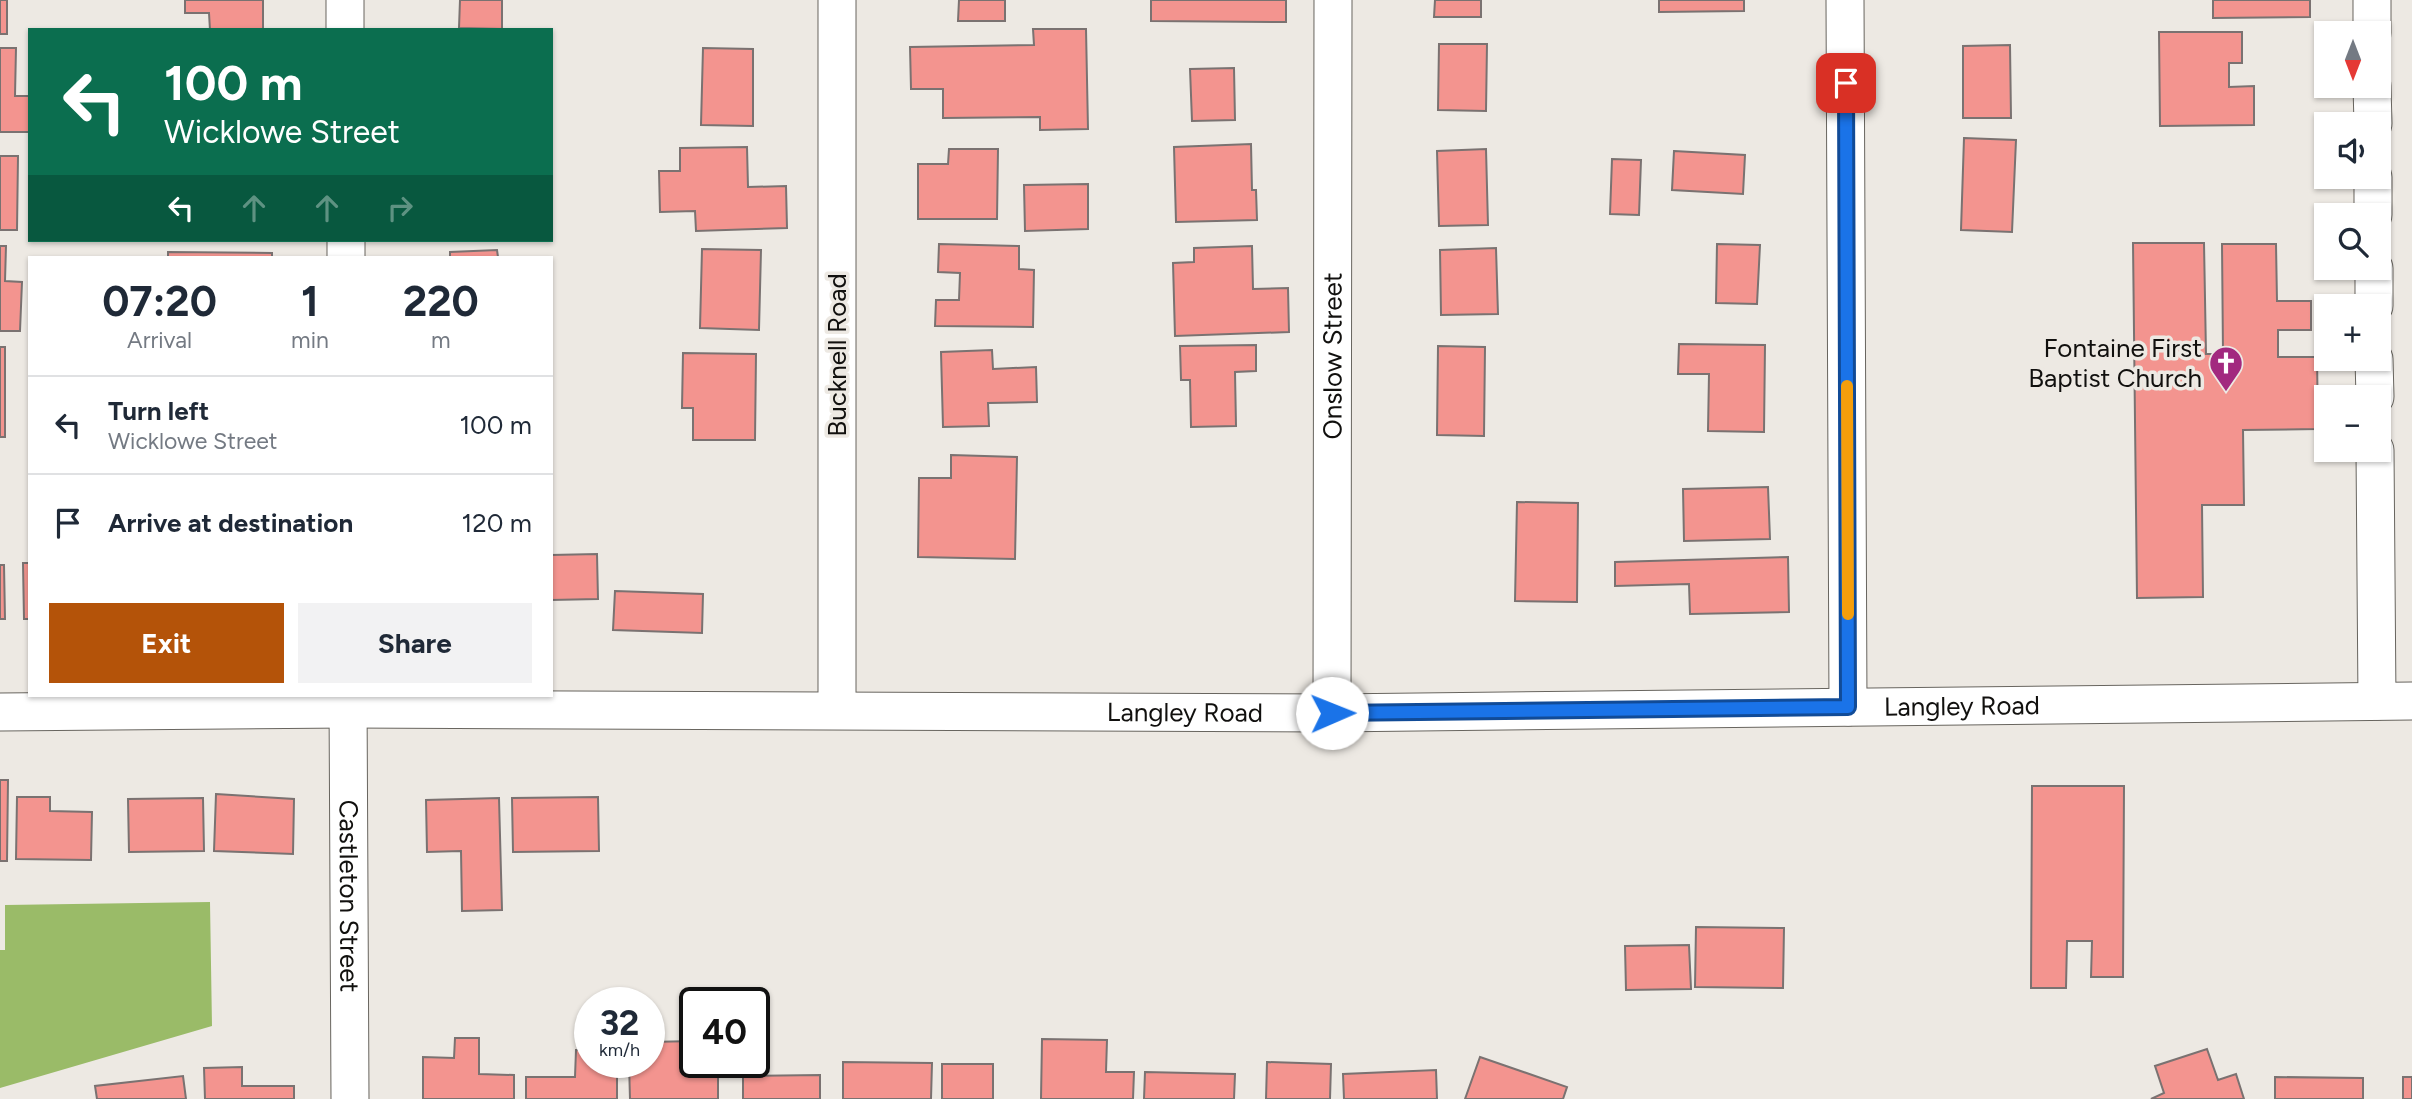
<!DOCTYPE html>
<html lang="en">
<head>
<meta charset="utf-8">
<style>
  :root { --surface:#fff; --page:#f2f2f3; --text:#1f2937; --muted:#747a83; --line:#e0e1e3; --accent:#b45309 }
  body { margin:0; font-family:Figtree,sans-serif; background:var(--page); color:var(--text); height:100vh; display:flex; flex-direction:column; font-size:26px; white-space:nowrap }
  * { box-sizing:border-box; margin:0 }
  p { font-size:23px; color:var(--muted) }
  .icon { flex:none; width:38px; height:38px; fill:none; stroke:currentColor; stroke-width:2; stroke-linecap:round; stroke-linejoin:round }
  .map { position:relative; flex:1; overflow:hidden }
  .side { position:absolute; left:28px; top:256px; width:525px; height:441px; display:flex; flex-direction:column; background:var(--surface); border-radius:0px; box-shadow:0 2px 5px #0004 }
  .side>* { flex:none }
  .banner { position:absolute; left:28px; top:28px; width:525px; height:214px; border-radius:0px; box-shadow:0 2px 5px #0004; background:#0b6e4f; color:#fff; overflow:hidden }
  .needle { width:46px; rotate:180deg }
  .tools { position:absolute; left:2314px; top:21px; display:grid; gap:14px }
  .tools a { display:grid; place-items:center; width:77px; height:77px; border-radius:0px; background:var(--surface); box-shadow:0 2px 5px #0004; font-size:35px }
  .speed { position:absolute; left:574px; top:987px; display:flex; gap:14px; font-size:35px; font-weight:700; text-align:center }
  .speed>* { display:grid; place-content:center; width:91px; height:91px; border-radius:50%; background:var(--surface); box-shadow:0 2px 5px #0004; line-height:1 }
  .speed small { font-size:18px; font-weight:400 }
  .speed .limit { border:4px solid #111; border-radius:10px; background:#fff; color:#111 }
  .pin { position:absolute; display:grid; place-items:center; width:60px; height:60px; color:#fff; margin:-30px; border-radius:14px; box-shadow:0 4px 10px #0006 }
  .me { position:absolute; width:77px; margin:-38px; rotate:89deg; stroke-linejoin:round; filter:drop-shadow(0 0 5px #0008) }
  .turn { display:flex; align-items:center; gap:24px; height:147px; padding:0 21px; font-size:32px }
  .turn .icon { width:91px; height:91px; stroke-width:2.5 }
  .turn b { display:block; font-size:49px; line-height:60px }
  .lanes { display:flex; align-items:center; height:66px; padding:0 21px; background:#0003; justify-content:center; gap:35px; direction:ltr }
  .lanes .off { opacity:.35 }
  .eta { display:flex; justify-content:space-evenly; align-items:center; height:119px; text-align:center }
  .eta b { font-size:42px; font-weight:700; line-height:49px }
  .button { display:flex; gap:14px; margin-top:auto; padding:14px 21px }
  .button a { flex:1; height:80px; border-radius:0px; background:var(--accent); color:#fff; font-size:28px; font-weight:700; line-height:80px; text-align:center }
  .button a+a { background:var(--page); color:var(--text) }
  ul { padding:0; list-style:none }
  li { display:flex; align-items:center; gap:21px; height:98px; padding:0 21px; border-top:2px solid var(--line) }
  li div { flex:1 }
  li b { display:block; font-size:26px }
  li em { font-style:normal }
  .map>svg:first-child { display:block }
</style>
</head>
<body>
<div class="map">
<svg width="2412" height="1099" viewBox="0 0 2412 1099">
  <rect width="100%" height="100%" fill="#ede9e3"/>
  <path fill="#9abb68" d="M210 902 212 1026 0 1088V950H5V905Z"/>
  <path fill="#f3948f" stroke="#7a7271" stroke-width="2" d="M0 0H7V34H0Z
    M185 0H263V30H210L209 13H185Z
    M460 0H502V29L459 28Z
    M959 0H1005V21H958Z
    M1151 0H1286V22L1151 21Z
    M1435 0H1481V17H1434Z
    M1659 0H1744V11L1659 12Z
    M2213 0H2310V17L2213 18Z
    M1033 29H1086L1088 129 1040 130V117L943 118V89H911L910 47 1034 45Z
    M2159 32H2242V63H2229V87L2254 86V125L2160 126Z
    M1439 44H1487L1486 111 1438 110Z
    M2010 45 2011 118H1963V46Z
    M0 48H16L15 96H30V132H0Z
    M703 48 753 49V126L701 125Z
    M1234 68 1235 120 1192 121 1190 69Z
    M1964 138 2016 140 2012 232 1961 230Z
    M1251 144 1252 190H1256L1257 220 1176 222 1174 147Z
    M747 147 748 187 786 186 787 228 696 231 695 211 660 212 659 171H680V148Z
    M949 149H998L997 219H918V164H948Z
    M1486 149 1488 225 1439 226 1437 151Z
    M1674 151 1745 155 1743 194 1672 190Z
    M0 156H18L17 230H0Z
    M1612 159 1641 160 1639 215 1610 214Z
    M1088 184V229L1025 231 1024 185Z
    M2133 243H2204L2206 354H2223L2222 244H2276L2277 301H2311V330H2278V357H2317L2318 429 2243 430 2244 505H2202L2203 597 2137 598Z
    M939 244 1019 246V269L1034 270 1033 327 935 326 936 300H959L960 273 938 272Z
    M1717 244 1760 245 1757 304 1716 303Z
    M0 246H6L5 281 22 282 20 331H0Z
    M1252 246 1253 289 1288 288 1289 332 1175 336 1173 263 1194 262V248Z
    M1496 248 1498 314 1441 315 1440 250Z
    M702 249 761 250 759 330 700 328Z
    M497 250 498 257H450V252Z
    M168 252 272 253V257H168Z
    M1679 344 1765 345 1764 432 1708 431 1709 374H1678Z
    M1256 345V371L1235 372 1236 426 1191 427 1190 380H1181L1180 346Z
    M1438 346 1485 347 1484 436 1437 435Z
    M0 347H5V437H0Z
    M992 350 993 369 1036 367 1037 402 988 403 989 426 943 427 941 352Z
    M683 353 756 354 755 440H693V408H682Z
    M951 455 1017 457 1015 559 918 557 919 478H951Z
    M1768 487 1770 539 1684 541 1683 489Z
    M1517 502 1578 503 1577 602 1515 601Z
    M597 554 598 599 551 600V555Z
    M1788 557 1789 612 1690 614 1689 584 1615 586V562Z
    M23 563H30V619H24Z
    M0 565H4L5 619H0Z
    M615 591 703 594 702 633 613 630Z
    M0 780H8L7 861H0Z
    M2032 786H2124L2123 977H2091L2092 941H2067L2066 988H2031Z
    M216 794 294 799 293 854 214 851Z
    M17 797H50V811L92 812 91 860 16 859Z
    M598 797 599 851 513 852 512 798Z
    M203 798 204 851 129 852 128 799Z
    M499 798 502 910 462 911 461 851 427 852 426 800Z
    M1696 927 1784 928 1783 988 1695 987Z
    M1689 945 1691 989 1626 990 1625 946Z
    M455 1038H479V1074L514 1075V1099H423V1057L454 1058Z
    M1042 1039 1107 1040 1106 1072H1134L1133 1099H1041Z
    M695 1041V1062H718V1099H630L629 1062H649V1042Z
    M2207 1049 2218 1080 2236 1074 2244 1099H2151L2164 1093 2155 1066Z
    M576 1050H590V1062H617V1099H526V1077H575Z
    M1480 1057 1567 1087 1563 1099H1465Z
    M843 1062 932 1063 931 1099H843Z
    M1267 1062 1331 1064 1330 1099H1266Z
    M942 1064H993V1099H942Z
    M242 1067V1086H294V1099H205L204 1068Z
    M1436 1070 1437 1099H1344L1343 1074Z
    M1145 1072 1235 1074 1234 1099H1144Z
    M820 1075V1099H743V1076Z
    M183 1076 186 1099H97L95 1086Z
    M2275 1077 2363 1078V1099H2275Z
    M2403 1077H2412V1099H2403Z"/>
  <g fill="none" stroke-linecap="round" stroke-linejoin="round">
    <g stroke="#68655f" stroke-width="39">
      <g id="minor">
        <path d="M345 0V30"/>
        <path d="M837 0V710"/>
        <path d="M1845 0 1848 707"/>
        <path d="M2372 0V33"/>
        <path d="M2372 86 2373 124"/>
        <path d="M2373 177V215"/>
        <path d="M346 240V257"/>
        <path d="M2374 268V306"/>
        <path d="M2374 359 2375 397"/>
        <path d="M2375 450 2377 701"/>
        <path id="s1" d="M348 695 350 1099"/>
        <path id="s2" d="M0 712 348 709 1332 713 2412 701"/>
        <path id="s3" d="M1332 713 1333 0"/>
      </g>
    </g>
    <use href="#minor" stroke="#fff" stroke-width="37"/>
  </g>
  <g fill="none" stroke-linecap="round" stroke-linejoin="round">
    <g stroke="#114b97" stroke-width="18">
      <path id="route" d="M1332 713 1848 707 1846 83"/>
    </g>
    <use href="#route" stroke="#1a73e8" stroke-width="12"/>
    <path stroke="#f59e0b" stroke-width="12" d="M1847 386 1848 614"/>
  </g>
  <defs>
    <g id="church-pin" transform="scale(1.75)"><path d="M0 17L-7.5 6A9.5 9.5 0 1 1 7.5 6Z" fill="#a2297f" stroke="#ede9e3"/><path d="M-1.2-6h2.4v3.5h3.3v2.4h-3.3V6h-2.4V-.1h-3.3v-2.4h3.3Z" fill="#fff"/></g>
  </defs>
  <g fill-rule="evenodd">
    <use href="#church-pin" x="2226" y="363"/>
  </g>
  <g text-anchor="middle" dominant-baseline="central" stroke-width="7" stroke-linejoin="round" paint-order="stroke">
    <g font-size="26" fill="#11100e" stroke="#ede9e3" text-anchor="end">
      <text x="2202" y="348">Fontaine First<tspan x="2202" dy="30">Baptist Church</tspan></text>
    </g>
    <g font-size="26" fill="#11100e" stroke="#ede9e3">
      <text transform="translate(837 355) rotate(-90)">Bucknell Road</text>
      <text stroke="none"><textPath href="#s3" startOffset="357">Onslow Street</textPath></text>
      <text stroke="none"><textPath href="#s2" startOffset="1962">Langley Road</textPath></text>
      <text stroke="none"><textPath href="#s2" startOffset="1185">Langley Road</textPath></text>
      <text stroke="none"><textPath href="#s1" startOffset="201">Castleton Street</textPath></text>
    </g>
  </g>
</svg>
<div class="tools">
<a><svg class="needle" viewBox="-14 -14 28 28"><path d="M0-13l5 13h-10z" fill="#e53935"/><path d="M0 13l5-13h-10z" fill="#747a83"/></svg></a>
<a><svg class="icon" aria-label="sound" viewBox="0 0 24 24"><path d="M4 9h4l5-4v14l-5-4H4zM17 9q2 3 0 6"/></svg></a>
<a><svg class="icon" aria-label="search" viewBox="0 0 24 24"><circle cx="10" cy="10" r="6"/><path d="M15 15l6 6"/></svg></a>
<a>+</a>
<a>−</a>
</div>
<div class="speed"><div>32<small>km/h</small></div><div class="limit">40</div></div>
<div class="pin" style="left:1846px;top:83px;background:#d93025"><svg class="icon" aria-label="arrive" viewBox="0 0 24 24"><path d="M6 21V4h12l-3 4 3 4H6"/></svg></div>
<svg class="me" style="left:1332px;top:713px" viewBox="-20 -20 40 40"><circle r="19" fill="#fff"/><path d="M0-13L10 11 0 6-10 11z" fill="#1a73e8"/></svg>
<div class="banner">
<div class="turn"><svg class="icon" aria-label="left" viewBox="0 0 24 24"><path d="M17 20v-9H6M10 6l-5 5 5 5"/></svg><div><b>100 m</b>Wicklowe Street</div></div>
<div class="lanes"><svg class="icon" aria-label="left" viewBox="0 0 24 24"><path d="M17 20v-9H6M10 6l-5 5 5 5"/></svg><svg class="icon off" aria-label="ahead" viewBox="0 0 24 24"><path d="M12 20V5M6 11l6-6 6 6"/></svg><svg class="icon off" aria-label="ahead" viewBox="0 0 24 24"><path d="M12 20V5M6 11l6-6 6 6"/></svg><svg class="icon off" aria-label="right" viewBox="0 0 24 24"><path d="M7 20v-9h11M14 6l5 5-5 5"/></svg></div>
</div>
<section class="side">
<div class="eta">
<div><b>07:20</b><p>Arrival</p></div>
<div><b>1</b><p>min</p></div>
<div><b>220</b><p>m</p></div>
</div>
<ul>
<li><svg class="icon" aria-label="left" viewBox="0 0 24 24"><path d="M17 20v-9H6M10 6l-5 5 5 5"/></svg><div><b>Turn left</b><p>Wicklowe Street</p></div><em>100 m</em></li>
<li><svg class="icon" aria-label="arrive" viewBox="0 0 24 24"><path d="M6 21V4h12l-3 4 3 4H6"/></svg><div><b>Arrive at destination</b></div><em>120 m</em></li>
</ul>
<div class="button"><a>Exit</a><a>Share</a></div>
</section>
</div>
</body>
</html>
